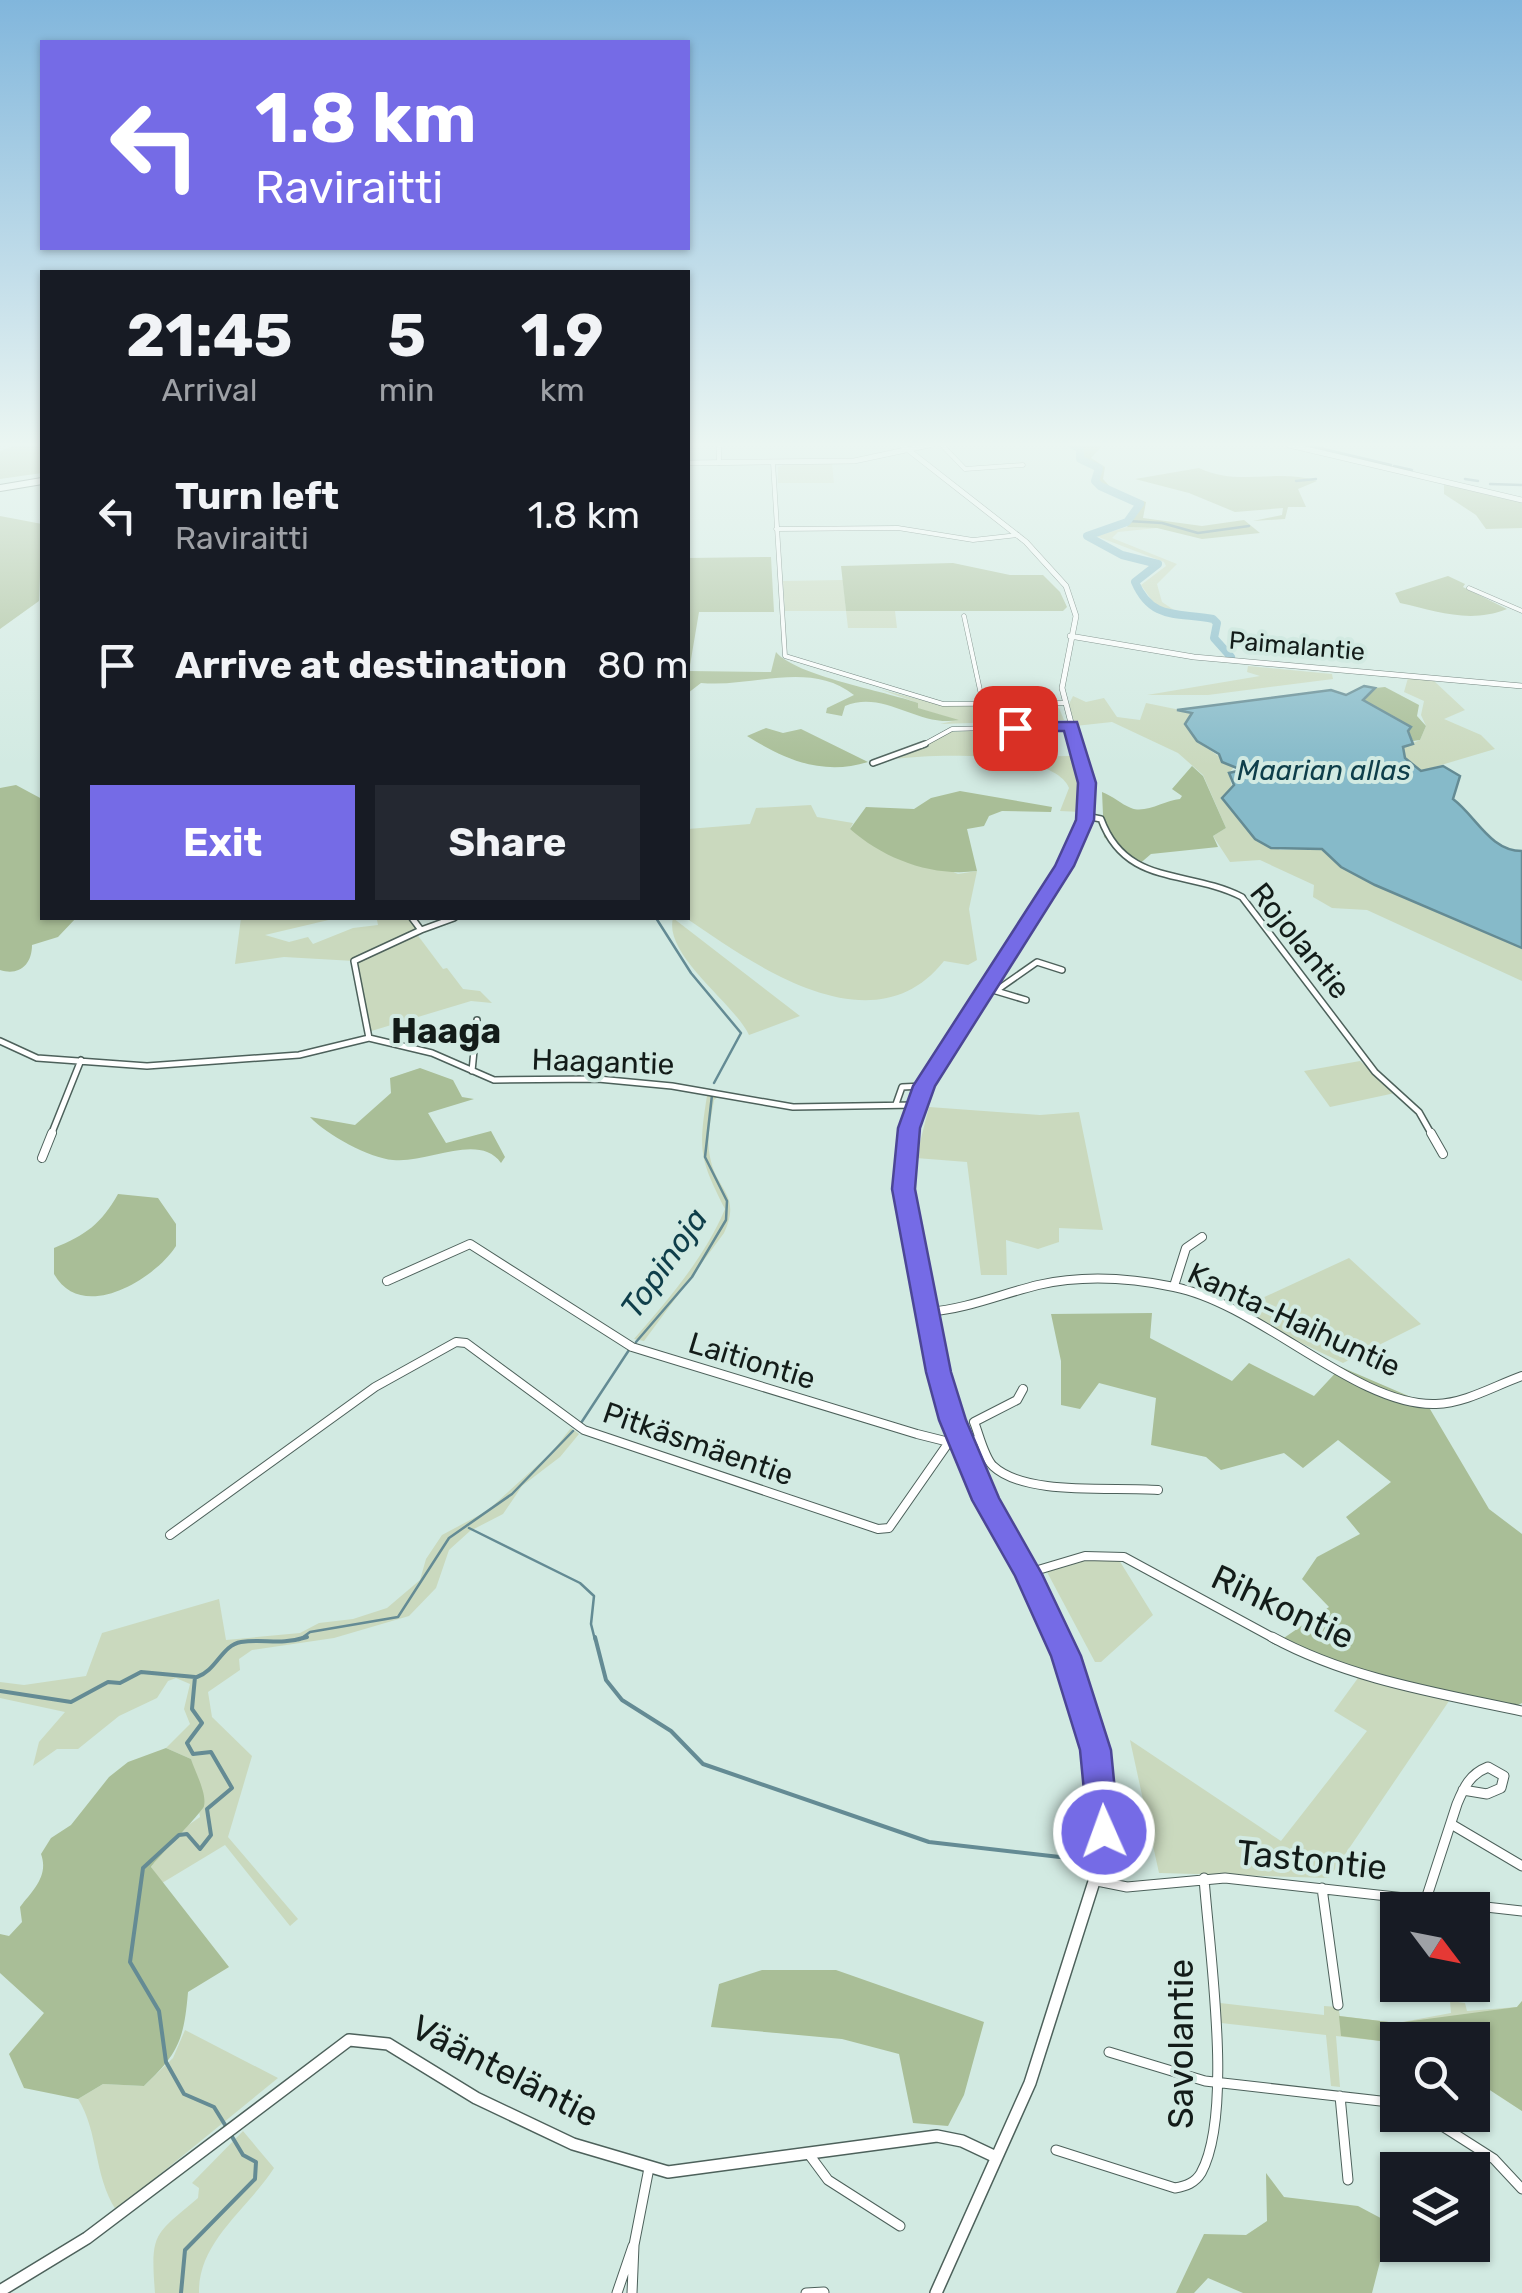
<!DOCTYPE html>
<html lang="en">
<head>
<meta charset="utf-8">
<style>
  :root { --surface:#171b24; --page:#242831; --text:#f1f3f6; --muted:#9ea1a6; --accent:#756be6 }
  body { margin:0; font-family:Rubik,sans-serif; background:var(--page); color:var(--text); height:100vh; display:flex; flex-direction:column; font-size:38px; white-space:nowrap }
  * { box-sizing:border-box; margin:0 }
  p { font-size:32px; color:var(--muted) }
  .icon { flex:none; width:55px; height:55px; fill:none; stroke:currentColor; stroke-width:2; stroke-linecap:round; stroke-linejoin:round }
  .map { position:relative; flex:1; overflow:hidden }
  .sheet { position:absolute; left:40px; top:270px; width:650px; height:650px; display:flex; flex-direction:column; background:var(--surface); border-radius:0px; box-shadow:0 2px 8px #0004 }
  .sheet>* { flex:none }
  .guide { position:absolute; left:40px; top:40px; width:650px; height:210px; border-radius:0px; box-shadow:0 2px 8px #0004; background:#756be6; color:#fff; overflow:hidden }
  .needle { width:65px; rotate:122deg }
  .controls { position:absolute; left:1380px; top:1892px; display:grid; gap:20px }
  .controls a { display:grid; place-items:center; width:110px; height:110px; border-radius:0px; background:var(--surface); box-shadow:0 2px 8px #0004; font-size:50px }
  .pin { position:absolute; display:grid; place-items:center; width:85px; height:85px; color:#fff; margin:-42px; border-radius:20px; box-shadow:0 5px 15px #0006 }
  .me { position:absolute; width:110px; margin:-55px; rotate:358deg; stroke-linejoin:round; filter:drop-shadow(0 0 8px #0008) }
  .turn { display:flex; align-items:center; gap:35px; height:210px; padding:0 50px; font-size:45px }
  .turn .icon { width:130px; height:130px; stroke-width:2.5 }
  .turn b { display:block; font-size:70px; line-height:85px }
  .eta { display:flex; justify-content:space-evenly; align-items:center; height:170px; text-align:center }
  .eta b { font-size:60px; font-weight:700; line-height:70px }
  .action { display:flex; gap:20px; margin-top:auto; padding:20px 50px }
  .action a { flex:1; height:115px; border-radius:0px; background:var(--accent); color:#fff; font-size:40px; font-weight:700; line-height:115px; text-align:center }
  .action a+a { background:var(--page); color:var(--text) }
  ul { padding:0; list-style:none }
  li { display:flex; align-items:center; gap:30px; height:150px; padding:0 50px }
  li div { flex:1 }
  li b { display:block; font-size:38px }
  li em { font-style:normal }
  .map>svg:first-child { display:block }
</style>
</head>
<body>
<div class="map">
<svg width="1522" height="2293" viewBox="0 0 1522 2293">
  <rect width="100%" height="100%" fill="#d2eae2"/>
  <path fill="#cad9be" d="M785 464H832L834 483H778V467Z
    M1127 527 1157 528 1118 532 1112 538 1177 564 1157 584 1162 602 1174 610 1158 609 1141 585 1166 566 1164 562 1096 536Z
    M843 580 846 611H895L897 628H848L846 611H785L783 581Z
    M1248 666 1332 674 1333 679 1208 695H1147L1260 676 1247 672Z
    M1408 678 1434 681 1465 710 1444 719 1481 735 1495 749 1421 771 1404 758 1403 747 1420 740 1426 726 1421 715 1424 701 1404 692Z
    M879 689 937 704 1050 705 1059 708 1064 720 940 724 957 720 917 708 918 703Z
    M1073 696 1086 702 1104 698 1117 717 1140 720 1146 703 1190 712 1188 726 1197 741 1234 767 1229 773 1239 821 1255 835 1280 850 1322 849 1375 885 1522 948V981L1367 910 1332 908 1313 897 1314 885 1260 860 1230 862 1213 836 1226 828 1203 775 1178 753 1112 722 1075 726 1069 704Z
    M989 730 995 757 1070 756C1084 773 1084 791 1081 812L1060 811 1069 788C1054 750 932 754 897 759L951 732Z
    M811 805 817 817 853 823 850 829 958 874 977 871 969 909 977 960 968 965 944 961C873 1051 753 964 686 918L688 829 750 824 756 808Z
    M241 918H337L265 935 289 942 308 937 313 944 353 928 378 925 377 920 353 918H412L421 930 416 933 443 969 447 968 463 989 480 991 492 1003 471 1001 368 1032 354 961 284 957 235 964Z
    M673 918 800 1016 749 1035C735 1004 663 955 673 918Z
    M1360 1061 1395 1093 1330 1107 1304 1071Z
    M720 1095 714 1100C711 1119 706 1138 710 1157 716 1191 742 1194 724 1233L644 1341 634 1339C668 1300 705 1257 725 1209 700 1160 698 1151 707 1096Z
    M929 1107 1040 1115 1079 1112 1103 1230 1059 1228V1242L1038 1249 1006 1240 1007 1275H981L967 1162 916 1158Z
    M1349 1258 1421 1324 1343 1363 1234 1311Z
    M571 1428 579 1434 560 1457 522 1486 503 1514 470 1531 449 1550 436 1588 409 1616 334 1638 252 1650 239 1659 240 1670 208 1692 212 1717 252 1756 228 1837 298 1919 290 1926 225 1845 162 1883 151 1867 177 1833 200 1817 191 1759 166 1748 190 1724 184 1709 190 1684 176 1678 168 1681 157 1698 119 1716 78 1749H57L33 1766 39 1742 65 1712 0 1698V1682L24 1685 86 1676 102 1633 219 1599 226 1640 300 1633 319 1623 353 1619 387 1608 420 1580 426 1559 442 1535 487 1511 551 1453Z
    M1088 1560H1119L1153 1615 1101 1662H1095L1047 1572Z
    M1358 1678 1449 1701 1329 1878 1159 1873 1130 1740 1281 1841 1367 1731 1334 1711Z
    M1450 2001 1465 2003 1467 2011 1517 2007 1522 2001V2111L1473 2079 1472 2040 1397 2043 1336 2036 1340 2087 1331 2086 1326 2035 1221 2023 1220 2003 1324 2015V2006L1338 2007 1340 2016 1397 2023 1451 2013Z
    M185 2030 278 2078 116 2210C93 2174 99 2132 78 2099L103 2084 144 2086 173 2058Z
    M243 2131 274 2168C248 2209 198 2241 199 2293H155C150 2231 155 2235 198 2198L199 2188 192 2183Z"/>
  <path fill="#a9be97" d="M16 445H42V473L0 479V451Z
    M1076 445H1103L1091 458 1105 467 1103 479 1113 490 1146 502 1143 518 1202 526 1244 520 1260 533 1202 539 1157 528 1127 527 1144 504 1113 495 1096 481 1101 468 1085 459Z
    M1199 468C1238 487 1277 468 1317 481L1298 489 1306 507H1288L1285 519 1253 521 1282 515 1283 508 1235 512 1189 493 1135 479Z
    M1444 484 1522 501V528L1486 529 1476 515 1444 494Z
    M0 516 42 524 39 601 0 629Z
    M771 557 774 612H699L689 671 771 672 776 652C796 676 885 691 918 703V708L959 720C919 728 884 689 845 706L842 716 826 713 827 708 854 695C809 660 752 688 701 683L688 693V558Z
    M953 563 1010 575H1043L1060 592 1067 607 1063 611H846L841 566Z
    M1448 576 1465 584 1463 587 1507 609C1469 624 1437 611 1400 603L1395 593Z
    M1385 687 1419 705 1417 716 1426 726 1420 740 1413 741 1408 730 1411 727 1363 700 1375 688Z
    M766 728 783 733 801 729 868 762C823 776 785 760 747 736Z
    M1192 766 1203 776 1226 828 1213 836 1218 847 1151 854 1137 866 1104 837 1102 792C1113 796 1121 804 1131 808 1146 814 1165 800 1180 799L1182 796 1172 789Z
    M16 785 42 799V918H76L58 937 32 945C32 965 19 976 0 970V788Z
    M960 791 1052 807 1051 812 1002 811 989 816 984 826 967 829 977 871C932 877 884 859 850 829L866 807 914 809 931 798Z
    M420 1068 453 1080 462 1097 474 1099 428 1113 446 1143 491 1131 505 1157 501 1163C479 1132 427 1164 393 1160 369 1158 327 1135 310 1117L355 1125 391 1093 390 1078Z
    M118 1194 158 1198 176 1224V1246C155 1279 82 1324 54 1274V1248C86 1235 101 1224 118 1194Z
    M1152 1313 1150 1338 1232 1381 1249 1363 1314 1396 1341 1367 1427 1404 1489 1509 1522 1534V1703L1512 1708 1385 1681 1278 1642 1329 1607 1302 1579 1317 1557 1360 1534 1346 1517 1391 1482 1338 1440 1303 1468 1284 1453 1221 1470 1206 1457 1151 1445 1156 1398 1099 1383 1080 1409 1061 1405V1361L1051 1314Z
    M166 1748 191 1759C195 1772 207 1793 204 1806 204 1810 160 1855 151 1867L229 1967 188 1992C184 2039 179 2053 144 2086L103 2084 78 2099 24 2088 9 2054 44 2013 0 1973V1934L9 1936 22 1922 20 1907C33 1890 49 1876 41 1854L51 1838 71 1825 109 1777 128 1762Z
    M762 1970H836L984 2022 964 2095 948 2126 913 2123 899 2054 842 2039 711 2027 719 1984Z
    M1522 2001V2111L1473 2079 1472 2040 1397 2043 1341 2036 1339 2016 1397 2023 1517 2007Z
    M1266 2173 1284 2197 1358 2206 1390 2223 1372 2293H1243L1208 2278 1194 2293H1176L1204 2234 1246 2235 1267 2221Z"/>
  <path fill="#86bac9" stroke="#648b94" stroke-width="2.5" d="M1364 686 1375 688 1363 700 1411 727 1408 731 1413 744 1403 747 1405 758 1421 771 1443 766 1460 776 1453 799C1476 816 1490 851 1522 851V948L1375 885 1341 867 1322 849 1271 848 1255 839 1222 798 1234 785 1229 773 1242 770 1222 762 1219 754 1197 741 1185 724 1192 713 1177 710 1331 690 1346 695Z"/>
  <g fill="none" stroke-linecap="round" stroke-linejoin="round">
    <path stroke="#648b94" stroke-width="2.5" d="M1311 446 1391 465
      M1394 466 1412 470
      M1465 479 1478 481
      M1296 481 1316 479
      M1490 484 1522 485
      M1128 521 1162 523 1198 533 1249 526
      M656 918 691 973 741 1033 714 1083
      M636 1342 692 1277 726 1220 727 1201 705 1157 712 1095
      M581 1423 629 1350
      M469 1528 580 1583 594 1596 591 1624 595 1640
      M299 1640 310 1632 398 1617 449 1538 512 1494 573 1431"/>
    <path stroke="#648b94" stroke-width="4" d="M595 1637 606 1680 622 1700 671 1731 703 1764 929 1842 1086 1860
      M197 1677C216 1671 222 1645 241 1642 265 1638 278 1646 307 1637
      M0 1691 71 1702 108 1682 120 1683 141 1672 195 1677 192 1709 202 1723 187 1743 193 1754 211 1752 232 1788 207 1809 211 1835 200 1849 187 1834 179 1835 143 1868 130 1962 159 2011 166 2062 184 2094 214 2107 227 2128
      M181 2293 185 2250 255 2179 256 2162 243 2155 231 2135"/>
    <path stroke="#86bac9" stroke-width="8" d="M1073 445 1080 449V459L1099 468 1095 481 1100 486 1140 504 1127 522 1087 536 1122 555 1158 564 1135 582C1152 621 1177 612 1213 619L1217 623 1214 638 1231 657"/>
    <g stroke="#4d615b" stroke-width="5">
      <path id="street-far3" d="M719 445V463
        M942 445 965 469 1023 465
        M773 463 785 656 943 704 1064 703
        M776 529 898 528 973 540 1018 535
        M1469 588 1522 611
        M964 616 983 704
        M921 746 952 729 1071 726"/>
    </g>
    <g stroke="#4d615b" stroke-width="8">
      <path id="street-far2" d="M873 763 925 744
        M1086 816 1101 819C1126 887 1187 869 1242 897L1375 1072 1419 1112 1432 1135
        M421 930 454 918
        M984 988 997 990 1037 962 1062 970
        M996 991 1026 1000
        M369 1038 354 961 421 930 412 918
        M0 1041 37 1058 147 1066 299 1055 369 1038 432 1053 494 1080 598 1079 672 1086 793 1107 916 1105
        M472 1071 477 1020
        M896 1104 902 1087 924 1086
        M51 1135 81 1060"/>
    </g>
    <g stroke="#4d615b" stroke-width="10">
      <path id="street-far1" d="M1431 1133 1443 1154
        M42 1158 52 1133
        M387 1281 470 1244 632 1347 917 1434 949 1442 978 1440
        M1174 1286 1186 1248 1202 1237
        M928 1312C967 1309 1001 1294 1038 1285 1082 1275 1131 1278 1174 1287 1260 1304 1357 1407 1436 1404 1466 1403 1494 1386 1522 1376
        M1023 1389 1017 1400 974 1422C979 1434 984 1457 993 1466 1026 1497 1115 1486 1158 1490
        M170 1535 375 1387 456 1342 466 1343 584 1430 878 1529 889 1528 949 1442
        M1028 1573 1085 1556 1124 1557 1277 1640"/>
    </g>
    <g stroke="#4d615b" stroke-width="11">
      <path id="street" d="M1272 1637C1349 1679 1438 1693 1522 1711
        M1451 1824 1522 1866
        M1097 1881 1127 1887 1225 1878 1522 1911
        M1322 1888 1338 2005
        M1426 1899 1457 1804C1464 1787 1470 1774 1488 1767L1504 1776 1501 1788 1487 1794 1463 1790
        M1455 1985 1456 1996
        M1109 2052 1205 2081 1398 2103
        M1340 2096 1348 2180
        M1425 2115 1494 2159 1522 2189
        M1056 2150 1175 2188C1186 2186 1195 2183 1201 2173 1234 2113 1209 1949 1204 1878
        M808 2153 828 2180 900 2226
        M617 2293 633 2246
        M632 2293 634 2245 649 2168
        M806 2293 824 2292"/>
    </g>
    <g stroke="#4d615b" stroke-width="6">
      <path id="secondary-far3" d="M902 445 1026 542 1066 586 1076 616 1062 688 1077 746
        M1289 445 1522 500
        M688 463 854 461 929 445
        M1070 636 1194 657 1522 686"/>
    </g>
    <g stroke="#4d615b" stroke-width="9">
      <path id="secondary-far2" d="M910 1135 924 1086 1072 853 1085 796 1076 744"/>
    </g>
    <g stroke="#4d615b" stroke-width="11">
      <path id="secondary-far1" d="M910 1133 906 1185 911 1234 948 1407 981 1491 1057 1640"/>
    </g>
    <g stroke="#4d615b" stroke-width="14">
      <path id="secondary" d="M0 2291 87 2238 349 2040 388 2044 476 2098 573 2144 668 2172 937 2136 962 2141 996 2157
        M936 2293 1030 2083 1098 1869 1104 1810 1098 1760 1087 1713 1056 1637"/>
    </g>
    <g stroke="#4d615b" stroke-width="8">
      <path id="highway" d="M0 488 42 481"/>
    </g>
    <use href="#street-far3" stroke="#fff" stroke-width="4"/>
    <use href="#street-far2" stroke="#fff" stroke-width="5"/>
    <use href="#street-far1" stroke="#fff" stroke-width="8"/>
    <use href="#street" stroke="#fff" stroke-width="9"/>
    <use href="#secondary-far3" stroke="#fff" stroke-width="5"/>
    <use href="#secondary-far2" stroke="#fff" stroke-width="6"/>
    <use href="#secondary-far1" stroke="#fff" stroke-width="9"/>
    <use href="#secondary" stroke="#fff" stroke-width="11"/>
    <use href="#highway" stroke="#fff" stroke-width="6"/>
  </g>
  <linearGradient id="sky" x2="0" y2="1"><stop stop-color="#81b6dc"/><stop offset="0.58" stop-color="#ebf6f2"/><stop offset="1" stop-color="#ebf6f2" stop-opacity="0"/></linearGradient>
  <rect width="1522" height="766" fill="url(#sky)"/>
  <path fill="#756be6" stroke="#4c4696" stroke-width="2.5" d="M1015 722H1077L1096 783 1094 820 1074 866 935 1086 920 1128 915 1189 951 1372 966 1420 999 1498 1042 1574 1081 1656 1111 1750 1119 1832 1115 1842 1104 1847 1092 1842 1088 1832 1080 1750 1051 1656 1015 1576 972 1500 939 1420 926 1372 892 1189 898 1128 913 1086 1055 866 1076 820 1078 783 1064 731H1009L1006 728Z"/>
  <g text-anchor="middle" dominant-baseline="central" stroke-width="8" stroke-linejoin="round" paint-order="stroke">
    <g font-size="25" fill="#131c19" stroke="#d2eae2">
      <text transform="translate(1297 646) rotate(5)">Paimalantie</text>
    </g>
    <g font-size="28" font-style="italic" fill="#0e3e4a" stroke="#d2eae2">
      <text x="1324" y="770">Maarian allas</text>
    </g>
    <g font-size="30" fill="#131c19" stroke="#d2eae2">
      <text transform="translate(1300 941) rotate(51)">Rojolantie</text>
      <text transform="translate(603 1062) rotate(2)">Haagantie</text>
      <text transform="translate(1294 1320) rotate(25)">Kanta-Haihuntie</text>
      <text transform="translate(752 1361) rotate(17)">Laitiontie</text>
      <text transform="translate(698 1444) rotate(19)">Pitkäsmäentie</text>
    </g>
    <g font-size="32" font-style="italic" fill="#0e3e4a" stroke="#d2eae2">
      <text transform="translate(664 1263) rotate(-55)">Topinoja</text>
    </g>
    <g font-size="35" font-weight="bold" fill="#131c19" stroke="#d2eae2">
      <text x="446" y="1031">Haaga</text>
    </g>
    <g font-size="35" fill="#131c19" stroke="#d2eae2">
      <text transform="translate(1283 1607) rotate(25)">Rihkontie</text>
      <text transform="translate(1312 1860) rotate(6)">Tastontie</text>
      <text transform="translate(1181 2044) rotate(-90)">Savolantie</text>
      <text transform="translate(505 2071) rotate(27)">Väänteläntie</text>
    </g>
  </g>
</svg>
<div class="controls">
<a><svg class="needle" viewBox="-14 -14 28 28"><path d="M0-13l5 13h-10z" fill="#e53935"/><path d="M0 13l5-13h-10z" fill="#9ea1a6"/></svg></a>
<a><svg class="icon" aria-label="search" viewBox="0 0 24 24"><circle cx="10" cy="10" r="6"/><path d="M15 15l6 6"/></svg></a>
<a><svg class="icon" aria-label="layers" viewBox="0 0 24 24"><path d="M12 4l9 5-9 5-9-5zM3 14l9 5 9-5"/></svg></a>
</div>
<div class="pin" style="left:1015px;top:728px;background:#d93025"><svg class="icon" aria-label="arrive" viewBox="0 0 24 24"><path d="M6 21V4h12l-3 4 3 4H6"/></svg></div>
<svg class="me" style="left:1104px;top:1832px" viewBox="-20 -20 40 40"><circle r="17" fill="#756be6" stroke="#fff" stroke-width="3"/><path d="M0-11L8 9 0 5-8 9z" fill="#fff"/></svg>
<div class="guide">
<div class="turn"><svg class="icon" aria-label="left" viewBox="0 0 24 24"><path d="M17 20v-9H6M10 6l-5 5 5 5"/></svg><div><b>1.8 km</b>Raviraitti</div></div>
</div>
<section class="sheet">
<div class="eta">
<div><b>21:45</b><p>Arrival</p></div>
<div><b>5</b><p>min</p></div>
<div><b>1.9</b><p>km</p></div>
</div>
<ul>
<li><svg class="icon" aria-label="left" viewBox="0 0 24 24"><path d="M17 20v-9H6M10 6l-5 5 5 5"/></svg><div><b>Turn left</b><p>Raviraitti</p></div><em>1.8 km</em></li>
<li><svg class="icon" aria-label="arrive" viewBox="0 0 24 24"><path d="M6 21V4h12l-3 4 3 4H6"/></svg><div><b>Arrive at destination</b></div><em>80 m</em></li>
</ul>
<div class="action"><a>Exit</a><a>Share</a></div>
</section>
</div>
</body>
</html>
